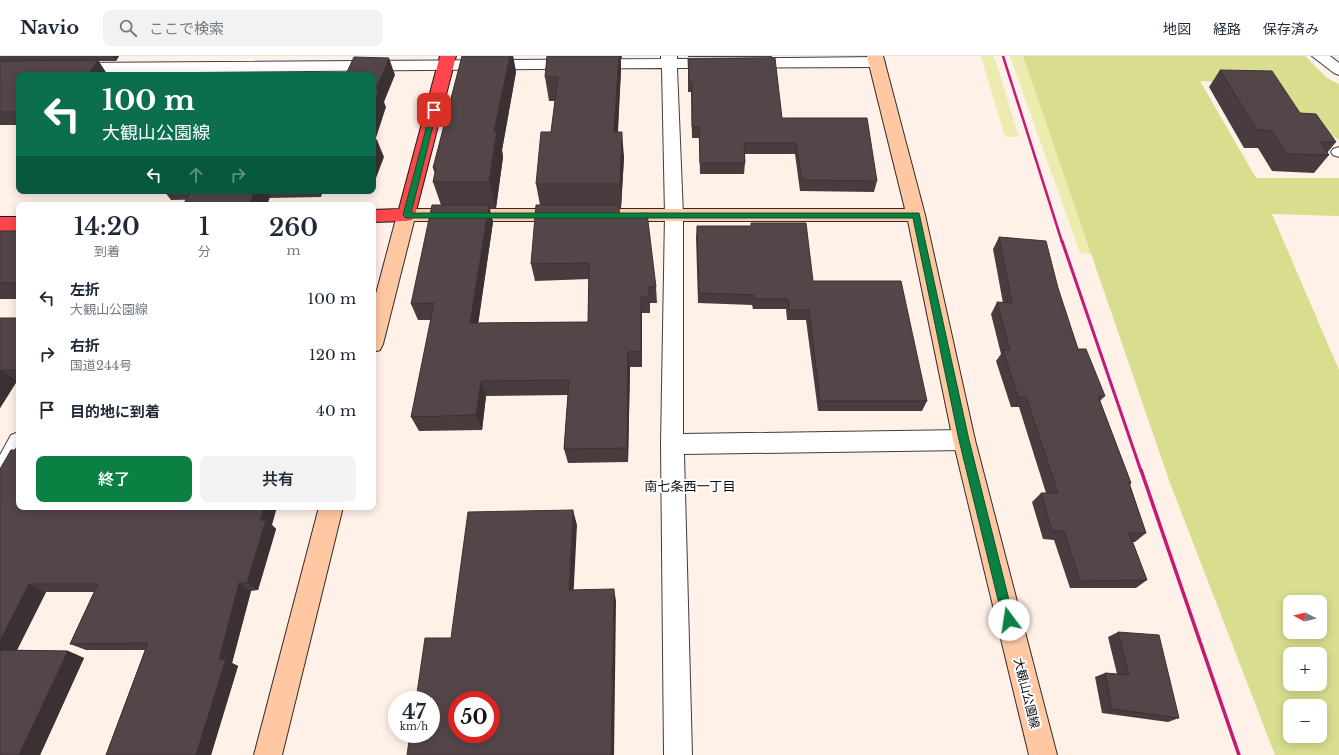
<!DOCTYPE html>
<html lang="ja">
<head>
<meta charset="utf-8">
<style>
  :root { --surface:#fff; --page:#f2f2f3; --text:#1f2937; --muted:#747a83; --line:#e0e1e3; --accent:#0b8043 }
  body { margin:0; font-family:"Libre Baskerville","Noto Sans JP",serif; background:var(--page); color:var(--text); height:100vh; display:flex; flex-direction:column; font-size:15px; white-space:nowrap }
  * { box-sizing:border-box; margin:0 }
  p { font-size:13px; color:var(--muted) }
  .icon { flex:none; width:22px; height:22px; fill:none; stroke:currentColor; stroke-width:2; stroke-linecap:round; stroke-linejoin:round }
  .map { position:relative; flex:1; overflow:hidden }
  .sheet { position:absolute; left:16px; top:146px; width:360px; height:308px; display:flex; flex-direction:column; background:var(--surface); border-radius:8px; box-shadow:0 2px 10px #0003 }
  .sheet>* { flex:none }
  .guide { position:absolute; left:16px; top:16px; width:360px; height:122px; border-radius:8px; box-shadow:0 2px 10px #0003; background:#0b6e4f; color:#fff; overflow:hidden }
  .needle { width:26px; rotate:277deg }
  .buttons { position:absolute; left:1283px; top:539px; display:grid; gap:8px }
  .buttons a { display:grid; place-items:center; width:44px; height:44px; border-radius:8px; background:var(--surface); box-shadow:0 2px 10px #0003; font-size:20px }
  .speed { position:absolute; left:388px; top:635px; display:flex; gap:8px; font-size:20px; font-weight:700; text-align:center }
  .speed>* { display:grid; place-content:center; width:52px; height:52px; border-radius:50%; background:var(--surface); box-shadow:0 2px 10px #0003; line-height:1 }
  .speed small { font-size:10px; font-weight:400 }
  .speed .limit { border:6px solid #d22; background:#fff; color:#111 }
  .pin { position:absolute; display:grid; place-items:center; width:34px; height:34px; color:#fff; margin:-17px; border-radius:8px; box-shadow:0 2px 6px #0006 }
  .me { position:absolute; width:44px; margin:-22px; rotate:346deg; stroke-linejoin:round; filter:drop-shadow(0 0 3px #0008) }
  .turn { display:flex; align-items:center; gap:14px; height:84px; padding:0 20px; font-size:18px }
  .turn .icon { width:52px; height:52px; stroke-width:2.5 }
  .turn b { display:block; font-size:28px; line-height:34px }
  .lanes { display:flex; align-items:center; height:38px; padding:0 20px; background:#0003; justify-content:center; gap:20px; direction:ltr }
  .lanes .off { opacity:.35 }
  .eta { display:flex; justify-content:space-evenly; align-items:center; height:68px; text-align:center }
  .eta b { font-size:24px; font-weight:600; line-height:28px }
  .action { display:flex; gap:8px; margin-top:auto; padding:8px 20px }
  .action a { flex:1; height:46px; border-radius:8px; background:var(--accent); color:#fff; font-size:16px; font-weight:600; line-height:46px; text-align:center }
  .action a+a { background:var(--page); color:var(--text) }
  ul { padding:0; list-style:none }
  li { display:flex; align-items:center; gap:12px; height:56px; padding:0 20px }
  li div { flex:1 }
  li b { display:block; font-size:15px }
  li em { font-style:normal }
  header { display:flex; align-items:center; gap:24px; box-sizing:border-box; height:56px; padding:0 20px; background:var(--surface); border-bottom:1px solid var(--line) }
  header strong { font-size:19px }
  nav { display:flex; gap:22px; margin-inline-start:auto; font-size:14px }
  .search { width:280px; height:36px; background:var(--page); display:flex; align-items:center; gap:10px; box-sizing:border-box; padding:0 14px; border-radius:8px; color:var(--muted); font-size:15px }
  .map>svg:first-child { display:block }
</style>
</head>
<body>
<header>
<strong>Navio</strong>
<div class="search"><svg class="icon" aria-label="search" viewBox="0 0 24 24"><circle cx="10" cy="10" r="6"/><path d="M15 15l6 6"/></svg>ここで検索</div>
<nav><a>地図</a><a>経路</a><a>保存済み</a></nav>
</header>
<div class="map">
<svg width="1339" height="699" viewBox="0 0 1339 699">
  <rect width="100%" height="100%" fill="#fff0e8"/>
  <path fill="#ecebb0" d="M981 0H994L1019 81H1005Z
    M1010 0H1023L1092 198 1080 197Z"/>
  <path fill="#d9de8e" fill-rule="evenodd" d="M1023 0H1305L1327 22 1339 28V84L1317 70 1292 69 1264 27 1200 25 1256 122H1339V160L1272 158 1339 314V699H1275L1170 427ZM1290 546H1320V576H1290ZM1290 598H1320V628H1290ZM1290 650H1320V680H1290Z"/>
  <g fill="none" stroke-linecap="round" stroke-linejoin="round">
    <g stroke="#3e3e3e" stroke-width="2">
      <path id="lane" d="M1339 91V101L1333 99 1331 96 1333 93Z"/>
    </g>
    <g stroke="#3e3e3e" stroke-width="2">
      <path id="street" d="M661 0H677V3L877 1 882 3 885 6 882 9 877 11 677 12 683 159V378L964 374 972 377 975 384 972 391 964 394 684 398 692 699H664L661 388 665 159 662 12 74 17 69 15 66 12 69 9 74 7 661 3Z
        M1312 0H1330L1339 7V19L1334 17Z
        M19 376V408L8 428 0 431V399L11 379Z"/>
    </g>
    <g stroke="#2d2d2d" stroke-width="2">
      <path id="secondary" d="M867 0H883L925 159 975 384 1057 699H1029L953 384 908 165H619L613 164 610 159 613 154 619 153H905Z
        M406 153H566L572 154 575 159 572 164 566 165H414L383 288 380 294 373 296V249L397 159 400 154Z
        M319 451H343L282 699H254Z"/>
    </g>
    <g stroke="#1c1c1c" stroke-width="2">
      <path id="highway" d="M440 0H456L415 159 412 164 406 165 373 166V154L399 153Z
        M0 161H19V175H0Z"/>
    </g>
    <use href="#lane" fill="#fff" fill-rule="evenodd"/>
    <use href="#street" fill="#fff" fill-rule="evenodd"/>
    <use href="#secondary" fill="#ffc8a3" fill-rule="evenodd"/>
    <use href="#highway" fill="#ff464c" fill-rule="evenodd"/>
    <path stroke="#c41a75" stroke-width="2.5" d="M1003 0 1062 186"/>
    <path stroke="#c41a75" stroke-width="3" d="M1062 185 1141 415"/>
    <path stroke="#c41a75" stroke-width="3.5" d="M1141 414 1239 699"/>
  </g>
  <path fill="#483c3e" d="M0 0H119L116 5H98L107 18 19 19V69H0Z
    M462 0H513L516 16 502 94 503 101 496 152H489L493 166 478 267 588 266 589 223 535 225 531 208 540 149 536 128 551 76 555 45H549L545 21 547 0H622V2H621V14L618 76 624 101 621 152H619L620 158 656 231 657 247H650V257H642V311H630L628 406 568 407 564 393 568 339 486 340 482 374 419 375 411 361 431 264H418L411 248 441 149 433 126 435 118 433 112Z
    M688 0H772V1H688Z
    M688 3 782 62 877 125 874 136 800 135 795 98H745V107L744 118H700L699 82H692L691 36H688Z
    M1220 14 1300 57 1336 86 1327 97 1329 99 1314 117 1272 115 1258 92H1244L1209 31Z
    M164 135H322L321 141 171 144Z
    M751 167 813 225 927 345 922 355H818L806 264H787L786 253H753L752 249 698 247 696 181 697 170H751Z
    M0 175H19V243H0Z
    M999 181 1058 232 1078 293 1105 340 1100 345 1131 427 1130 429 1146 477 1135 486H1133L1147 524 1136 532H1070L1054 484 1043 483 1032 446 1041 437H1046L1019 351H1011L996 305 1001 298 991 258 997 246 1003 247 993 193Z
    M0 262H19V325H17L0 352Z
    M15 394 272 469 276 473 258 534 251 535 232 607 238 610 211 699H106L145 594H86L70 588 94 536H46L17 594 68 595 84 602 40 699H0Z
    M1118 576 1179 662 1168 666 1102 657 1095 621 1105 617 1117 618 1108 581Z"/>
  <path fill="#3b3132" d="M113 0H119L116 5Z
    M510 0H513L516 16 502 94 503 101 496 152 489 126 494 75Z
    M619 0H620L621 14 616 101 614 76Z
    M389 2 395 19 384 46 386 51 373 91V53L376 33Z
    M98 4 107 18 106 19H88Z
    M19 53V59L17 56Z
    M622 76 624 101 621 152 620 128Z
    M377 84 384 101 373 130V94Z
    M255 135H266L270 141 267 149H249Z
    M318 135H322L321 141Z
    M489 149 493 166 476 283 470 267Z
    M641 241 642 257V311L641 295Z
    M628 296 630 311 628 406 627 392Z
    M2 314 17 325 0 352V318Z
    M481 325 486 340 482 374 476 359Z
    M264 451H277L272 469 276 473 258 534 247 527 260 464Z
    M573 454 577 469 573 547 569 534Z
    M239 527 251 535 232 607 238 610 211 699H196L219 604Z
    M29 528 46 536 14 600 0 595V585Z
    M614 533 616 545 614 699H611Z
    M68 595 84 602 40 699H19Z"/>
  <path fill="#544648" stroke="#3b3132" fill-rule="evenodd" d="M462 0H510L494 75H497L489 126H433L436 112H433Z
    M547 0H619L614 76H622L620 128H536L541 76H551L558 21H545Z
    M354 1 389 2 376 33H379L373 53V19H238L346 18Z
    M775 2 782 62H867L877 125 802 124 796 87H744L745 107H700L699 71H692V26H689L688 3Z
    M98 4 88 19H19V53L17 56H0V5Z
    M1220 14 1272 15 1300 57 1316 58 1336 86H1320L1329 99 1287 98 1272 75 1257 74Z
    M373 84H377L373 94Z
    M191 135H255L249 149H183Z
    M432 149H489L470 267 588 266 589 207 531 208 536 149H619V159L647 157 656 231H649V240L641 241V295L628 296 627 392 564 393 569 324 481 325 476 359 411 361 434 247 411 248Z
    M751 167H806L813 225H901L927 345H820L809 254H789L788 243H754V239L699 237 697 170H751Z
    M0 175H19V226L18 227H0Z
    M999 181 1046 185 1058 232 1078 293H1086L1105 340H1098L1131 427H1129L1146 477H1129L1147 524 1080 525 1064 475H1052L1041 437H1058L1026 341H1018L1003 294H1010L997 246 1012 247Z
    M0 262H19V314H2L0 318Z
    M19 386V451H264L260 464H266L247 527H239L219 604 226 603 196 699H106L148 587 70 588 98 528H29L0 585V413L11 394H15Z
    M573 454 569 534 614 533 611 699H407L410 678H431V644H416L425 582H451L468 456ZM457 644H491V678H457Z
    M1118 576 1159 579 1179 662 1112 653 1105 617 1129 619Z
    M0 594 68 595 19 699H0Z"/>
  <path fill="#0b8043" stroke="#07532c" d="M434 52 437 54 411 157H919L969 384 1014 564 1013 568 1009 569 1005 568 1003 564 959 384 913 162H406L403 159 431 54Z"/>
  <g text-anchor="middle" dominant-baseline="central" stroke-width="4" stroke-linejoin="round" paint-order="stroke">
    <g font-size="12" fill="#0b0b0b" stroke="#fff">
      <text transform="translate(1027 637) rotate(76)">大観山公園線</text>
    </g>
    <g font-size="13" fill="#0b0b0b" stroke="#fff">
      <text x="690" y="430">南七条西一丁目</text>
    </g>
  </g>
</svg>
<div class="buttons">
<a><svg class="needle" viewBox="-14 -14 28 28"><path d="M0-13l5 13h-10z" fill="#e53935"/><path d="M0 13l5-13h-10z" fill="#747a83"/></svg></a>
<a>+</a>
<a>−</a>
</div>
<div class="speed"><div>47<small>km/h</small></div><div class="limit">50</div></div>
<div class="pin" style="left:434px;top:54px;background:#d93025"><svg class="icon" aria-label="arrive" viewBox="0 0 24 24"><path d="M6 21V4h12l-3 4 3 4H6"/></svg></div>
<svg class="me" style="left:1009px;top:564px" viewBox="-20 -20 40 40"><circle r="19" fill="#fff"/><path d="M0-13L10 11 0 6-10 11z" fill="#0b8043"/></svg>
<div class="guide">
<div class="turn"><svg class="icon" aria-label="left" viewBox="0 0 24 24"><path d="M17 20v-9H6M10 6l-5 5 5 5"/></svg><div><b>100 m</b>大観山公園線</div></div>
<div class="lanes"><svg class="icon" aria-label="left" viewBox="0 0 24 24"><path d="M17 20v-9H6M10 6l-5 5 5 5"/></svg><svg class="icon off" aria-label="ahead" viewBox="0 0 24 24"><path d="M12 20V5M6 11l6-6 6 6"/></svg><svg class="icon off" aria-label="right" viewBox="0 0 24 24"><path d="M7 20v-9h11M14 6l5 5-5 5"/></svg></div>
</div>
<section class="sheet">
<div class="eta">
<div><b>14:20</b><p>到着</p></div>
<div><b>1</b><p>分</p></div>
<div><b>260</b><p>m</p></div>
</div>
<ul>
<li><svg class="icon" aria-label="left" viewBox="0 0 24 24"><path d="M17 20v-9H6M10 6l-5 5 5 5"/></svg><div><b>左折</b><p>大観山公園線</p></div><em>100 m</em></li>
<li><svg class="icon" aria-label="right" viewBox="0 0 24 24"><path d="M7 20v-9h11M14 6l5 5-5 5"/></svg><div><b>右折</b><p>国道244号</p></div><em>120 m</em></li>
<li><svg class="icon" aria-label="arrive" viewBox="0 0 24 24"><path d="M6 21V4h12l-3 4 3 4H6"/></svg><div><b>目的地に到着</b></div><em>40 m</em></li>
</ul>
<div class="action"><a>終了</a><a>共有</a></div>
</section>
</div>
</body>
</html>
